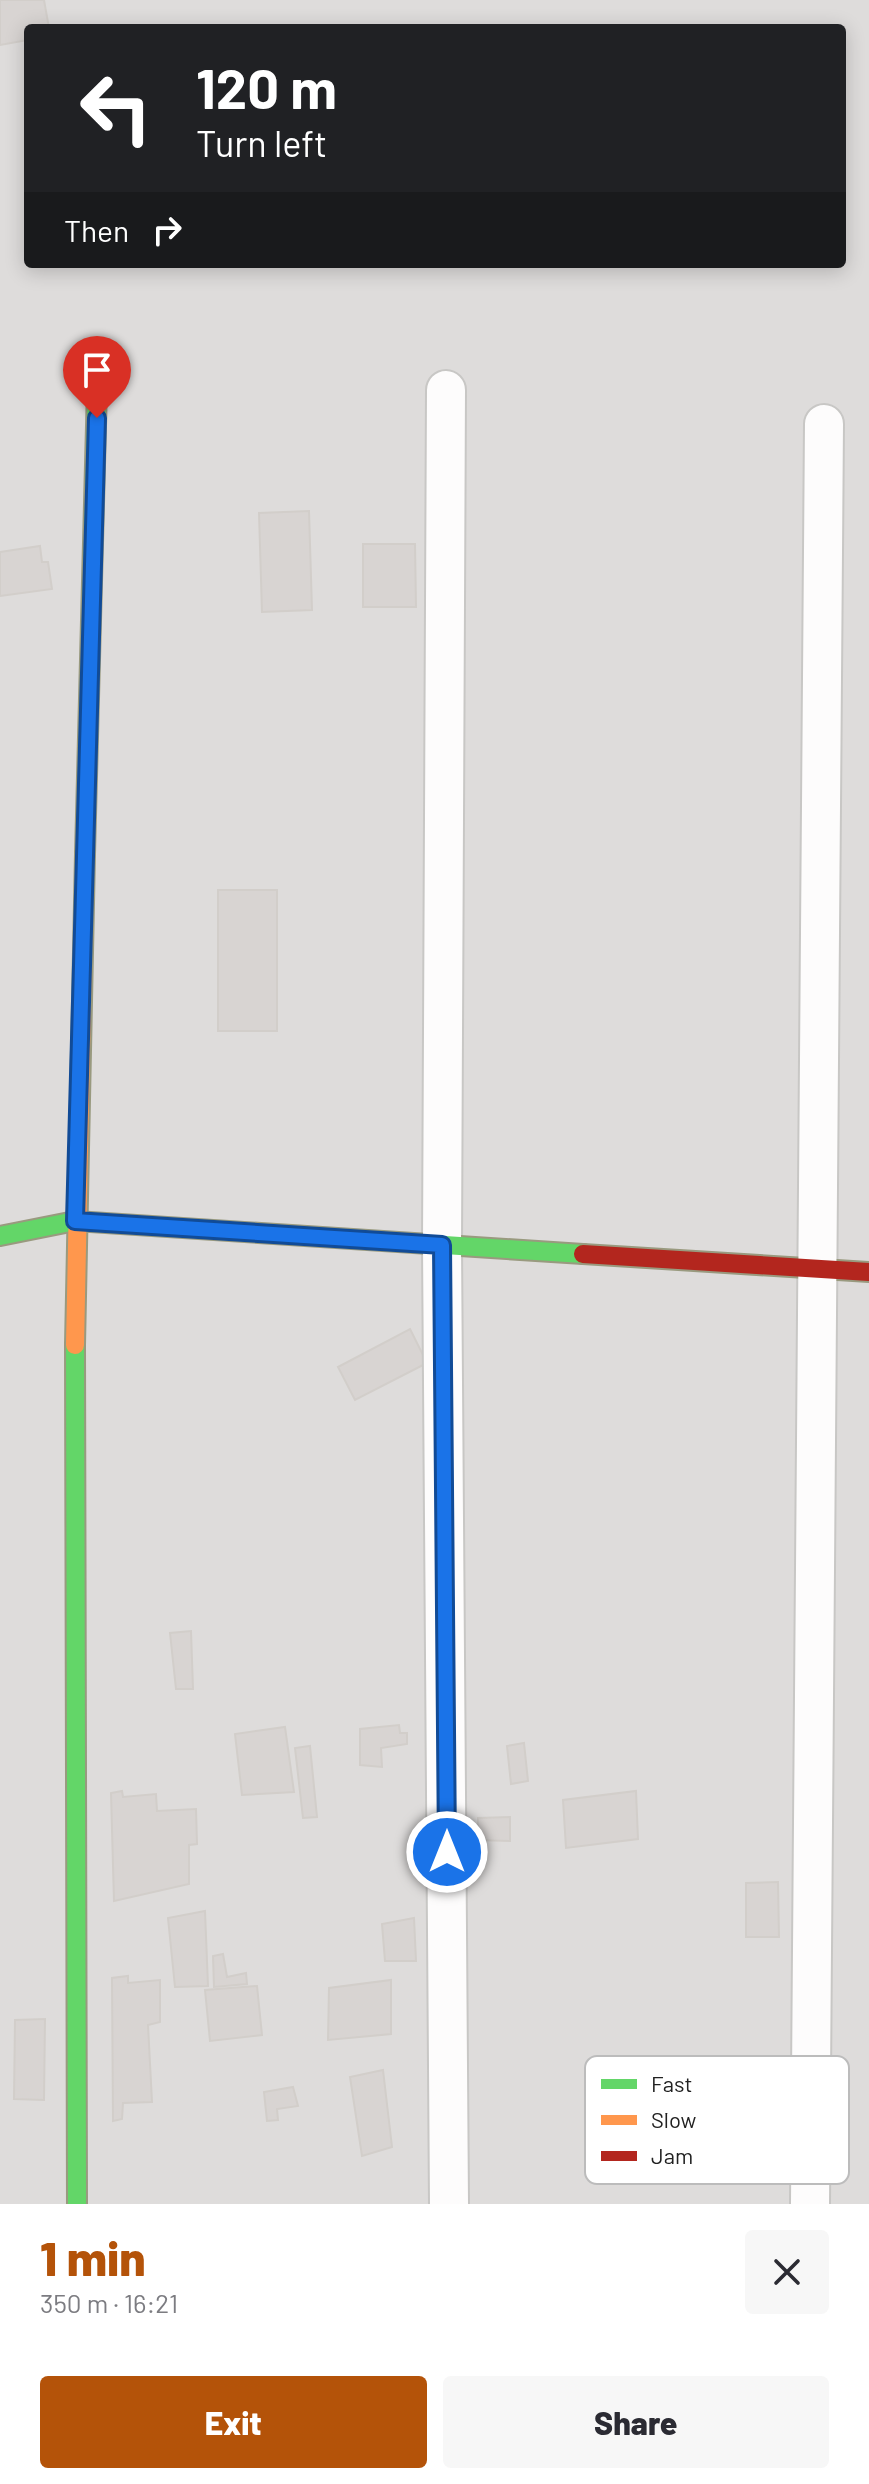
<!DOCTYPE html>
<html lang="en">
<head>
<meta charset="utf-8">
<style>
  :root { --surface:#fff; --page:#f7f7f7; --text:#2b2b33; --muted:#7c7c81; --accent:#b45309 }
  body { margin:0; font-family:Barlow,sans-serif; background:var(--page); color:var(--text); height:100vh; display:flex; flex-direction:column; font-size:30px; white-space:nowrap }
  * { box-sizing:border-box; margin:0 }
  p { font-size:26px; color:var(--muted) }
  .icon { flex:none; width:44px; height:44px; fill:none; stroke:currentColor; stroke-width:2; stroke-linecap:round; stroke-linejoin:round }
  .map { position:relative; height:2204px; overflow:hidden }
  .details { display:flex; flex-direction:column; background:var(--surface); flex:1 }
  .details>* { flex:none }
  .guide { position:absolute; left:24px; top:24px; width:822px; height:244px; border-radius:8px; box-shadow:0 4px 20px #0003; background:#202124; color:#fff; overflow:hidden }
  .pin { position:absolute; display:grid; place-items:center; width:68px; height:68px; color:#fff; margin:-82px -34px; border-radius:50% 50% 50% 0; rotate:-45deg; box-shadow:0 0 8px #0007 }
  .pin .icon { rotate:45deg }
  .me { position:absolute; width:88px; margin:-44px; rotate:0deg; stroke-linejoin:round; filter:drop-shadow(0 0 6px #0008) }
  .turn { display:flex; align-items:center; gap:28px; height:168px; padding:0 40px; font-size:36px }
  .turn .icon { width:104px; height:104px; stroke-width:2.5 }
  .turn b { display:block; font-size:56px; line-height:68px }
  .then { display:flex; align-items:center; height:76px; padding:0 40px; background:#0003; gap:16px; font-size:30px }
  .round { display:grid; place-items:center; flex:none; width:84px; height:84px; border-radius:8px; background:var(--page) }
  .headline { display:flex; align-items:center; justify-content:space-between; height:136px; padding:0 40px }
  h1 { font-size:48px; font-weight:800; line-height:60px; color:var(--accent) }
  .cta { display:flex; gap:16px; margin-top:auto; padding:16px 40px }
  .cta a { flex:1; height:92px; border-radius:8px; background:var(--accent); color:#fff; font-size:32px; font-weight:800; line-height:92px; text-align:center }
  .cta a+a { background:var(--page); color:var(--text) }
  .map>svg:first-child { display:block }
</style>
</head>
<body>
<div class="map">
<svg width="869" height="2204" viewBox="0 0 869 2204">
  <rect width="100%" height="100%" fill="#efece9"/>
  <path fill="#dedcdb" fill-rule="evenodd" d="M0 0H869V2204H0ZM28 28H842V264H28Z"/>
  <path fill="#d8d4d2" stroke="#d2ceca" stroke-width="2" d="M0 0H44L49 28H28V40L0 45Z
    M309 511 312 610 262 612 259 513Z
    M363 544H415L416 607H363Z
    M40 546 42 562H48L52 589 0 596V552Z
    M218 890H277V1031H218Z
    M410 1329 427 1363 355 1400 338 1367Z
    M191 1631 193 1689H176L170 1633Z
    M399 1725 400 1733H407V1744L381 1748 382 1767 360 1765V1729Z
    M285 1727 294 1792 242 1795 235 1734Z
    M524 1743 528 1781 511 1784 507 1746Z
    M310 1746 317 1817 303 1818 295 1748Z
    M122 1791 123 1797 156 1794 157 1811 196 1809 197 1844 189 1845V1884L114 1901 111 1793Z
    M636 1791 638 1839 566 1848 563 1800Z
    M510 1817V1841L478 1840V1818Z
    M778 1882 779 1937H746V1883Z
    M205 1911 208 1986 175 1987 168 1918Z
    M414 1918 416 1961H385L382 1924Z
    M223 1954 227 1977 246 1973 247 1984 214 1987 213 1956Z
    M128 1976V1983L160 1980V2022L148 2025 152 2102 123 2103 122 2119 113 2121 112 1978Z
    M391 1980V2034L328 2040 329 1988Z
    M257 1986 262 2035 210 2041 205 1990Z
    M45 2019 44 2100 14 2099 15 2020Z
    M383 2070 392 2147 362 2156 350 2077Z
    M293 2087 298 2106 277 2109 278 2120 267 2121 264 2092Z"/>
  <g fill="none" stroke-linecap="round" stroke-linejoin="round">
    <g stroke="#c8c7c5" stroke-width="42">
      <path id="street" d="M446 390 442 1245 449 2204
        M810 2204 824 424"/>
    </g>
    <g stroke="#999a7f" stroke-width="22">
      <path id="fast" d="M85 854 97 387
        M0 1236 75 1221 583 1254
        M75 1345 77 2204"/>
    </g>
    <g stroke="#999a7f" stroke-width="22">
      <path id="slow" d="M75 1345 85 854"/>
    </g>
    <g stroke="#999a7f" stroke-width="22">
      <path id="jam" d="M583 1254 869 1272"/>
    </g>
    <use href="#street" stroke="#fdfcfc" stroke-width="38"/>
    <use href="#fast" stroke="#63d668" stroke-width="18"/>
    <use href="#slow" stroke="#ff974d" stroke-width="18"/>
    <use href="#jam" stroke="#b3261e" stroke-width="18"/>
  </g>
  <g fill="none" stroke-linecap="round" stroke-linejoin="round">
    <g stroke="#114b97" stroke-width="20">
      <path id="route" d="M97 418 75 1221 442 1245 447 1852"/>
    </g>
    <use href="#route" stroke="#1a73e8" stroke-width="14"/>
  </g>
  <rect x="585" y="2056" width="264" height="128" rx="12" fill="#fff" stroke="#bcbcbc" stroke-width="2"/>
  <rect x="601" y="2079" width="36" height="10" fill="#63d668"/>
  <rect x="601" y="2115" width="36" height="10" fill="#ff974d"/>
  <rect x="601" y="2151" width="36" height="10" fill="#b3261e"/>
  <g font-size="22" fill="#212121">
    <text x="651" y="2092">Fast</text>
    <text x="651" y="2128">Slow</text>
    <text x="651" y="2164">Jam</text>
  </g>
</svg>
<div class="pin" style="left:97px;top:418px;background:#d93025"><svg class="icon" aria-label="arrive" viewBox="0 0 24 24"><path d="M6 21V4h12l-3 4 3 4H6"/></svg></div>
<svg class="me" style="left:447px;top:1852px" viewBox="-20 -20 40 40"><circle r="17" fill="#1a73e8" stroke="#fff" stroke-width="3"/><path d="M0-11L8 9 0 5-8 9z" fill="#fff"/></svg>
<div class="guide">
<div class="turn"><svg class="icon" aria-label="left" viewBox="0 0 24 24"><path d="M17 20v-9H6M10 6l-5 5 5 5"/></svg><div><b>120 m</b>Turn left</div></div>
<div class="then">Then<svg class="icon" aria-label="right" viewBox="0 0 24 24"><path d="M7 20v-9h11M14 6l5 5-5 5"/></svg></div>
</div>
</div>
<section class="details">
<div class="headline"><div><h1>1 min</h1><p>350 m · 16:21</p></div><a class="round"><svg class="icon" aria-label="close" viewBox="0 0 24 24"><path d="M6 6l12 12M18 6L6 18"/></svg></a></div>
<div class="cta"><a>Exit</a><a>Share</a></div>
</section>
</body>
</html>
